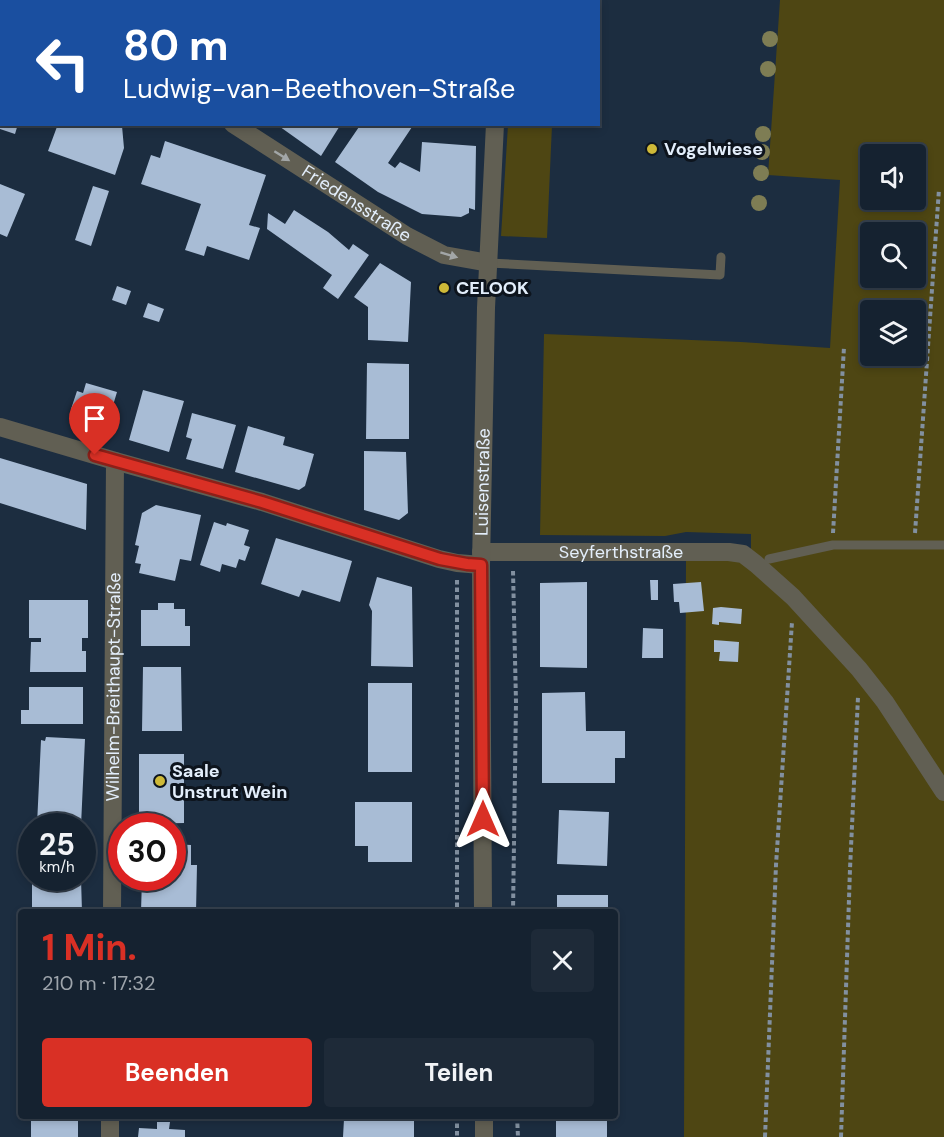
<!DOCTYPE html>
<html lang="de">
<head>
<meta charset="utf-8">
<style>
  :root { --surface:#152230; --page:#1e2a38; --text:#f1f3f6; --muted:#9da4ab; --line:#343f4c; --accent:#d93025 }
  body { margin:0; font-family:"DM Sans",sans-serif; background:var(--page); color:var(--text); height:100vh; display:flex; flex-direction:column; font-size:22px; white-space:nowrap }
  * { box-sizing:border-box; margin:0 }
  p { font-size:20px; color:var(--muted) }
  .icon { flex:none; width:33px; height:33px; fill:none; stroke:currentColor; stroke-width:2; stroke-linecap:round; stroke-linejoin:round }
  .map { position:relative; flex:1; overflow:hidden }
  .panel { position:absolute; left:18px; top:909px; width:600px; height:210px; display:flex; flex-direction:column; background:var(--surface); border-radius:6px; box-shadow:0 3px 9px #0003,0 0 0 2px var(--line) }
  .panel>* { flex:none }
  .hud { position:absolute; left:0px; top:0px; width:600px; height:126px; box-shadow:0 3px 9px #0003,0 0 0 2px var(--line); background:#1a4fa0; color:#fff; overflow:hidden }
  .fabs { position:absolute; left:860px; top:144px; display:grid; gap:12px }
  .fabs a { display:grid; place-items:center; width:66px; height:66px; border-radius:6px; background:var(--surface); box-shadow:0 3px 9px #0003,0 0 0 2px var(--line); font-size:30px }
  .speed { position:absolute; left:18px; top:813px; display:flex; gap:12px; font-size:30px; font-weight:700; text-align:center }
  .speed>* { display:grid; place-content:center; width:78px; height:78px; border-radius:50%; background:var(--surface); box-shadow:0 3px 9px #0003,0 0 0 2px var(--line); line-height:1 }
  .speed small { font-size:15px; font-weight:400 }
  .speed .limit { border:9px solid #d22; background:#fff; color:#111 }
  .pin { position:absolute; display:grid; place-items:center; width:51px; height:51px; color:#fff; margin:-62px -26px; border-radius:50% 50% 50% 0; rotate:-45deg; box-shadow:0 0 6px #0007 }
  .pin .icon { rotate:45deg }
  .me { position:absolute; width:66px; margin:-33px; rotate:0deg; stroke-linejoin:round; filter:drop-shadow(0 0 4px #0008) }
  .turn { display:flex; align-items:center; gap:21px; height:126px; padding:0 24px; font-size:27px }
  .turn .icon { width:78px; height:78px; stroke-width:2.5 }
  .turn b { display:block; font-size:42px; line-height:51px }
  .round { display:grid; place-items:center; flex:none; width:63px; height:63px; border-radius:6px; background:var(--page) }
  .overview { display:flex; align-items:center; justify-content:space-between; height:102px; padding:0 24px }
  h1 { font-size:36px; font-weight:700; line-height:45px; color:var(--accent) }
  .button { display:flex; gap:12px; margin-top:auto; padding:12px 24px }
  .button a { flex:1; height:69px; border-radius:6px; background:var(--accent); color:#fff; font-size:24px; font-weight:700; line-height:69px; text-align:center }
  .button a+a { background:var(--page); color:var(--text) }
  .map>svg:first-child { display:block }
</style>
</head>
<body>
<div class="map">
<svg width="944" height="1137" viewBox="0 0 944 1137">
  <rect width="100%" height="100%" fill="#1c2d40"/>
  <path fill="#4e4613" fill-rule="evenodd" d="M780 0H944V1137H684L686 556 751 558V534L686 532 665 536 540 535 544 334 741 342 830 348 840 180 768 175ZM870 154H915V200H870ZM870 232H915V278H870ZM870 310H915V356H870Z
    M508 125H552L547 238 501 236Z"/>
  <path fill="#a8bcd5" d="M0 124H18L15 134 0 129Z
    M58 124H116L122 126 124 148 115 175 48 151Z
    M276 124H341L321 156Z
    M361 124H414L388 163 395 168 400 162 420 172 422 142 476 146 475 210 469 208V213L461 217 422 214 378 192 335 162Z
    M165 141 266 175 249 225 260 228 249 260 207 246 204 256 185 250 201 204 141 184 151 155 160 158Z
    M0 184 25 194 7 237 0 234Z
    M93 186 109 191 91 246 75 240Z
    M294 210 328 232 349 250 353 244 369 255 338 299 323 288 332 275 267 229 268 213 285 224Z
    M380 263 411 282 408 342 368 340V307L354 297Z
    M117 286 131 291 126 305 112 300Z
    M148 303 164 309 159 322 143 317Z
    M367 363 409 364V439H366Z
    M86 383 117 392 105 432 74 423 78 411 71 409 77 391 83 393Z
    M143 390 184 401 169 452 129 440Z
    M192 413 236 425 223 469 186 459 192 439 186 437Z
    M248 426 285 437 283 445 314 454 305 486 299 490 235 472Z
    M364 451 406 452 408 513 399 520 364 510Z
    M0 458 87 484 86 530 0 503Z
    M156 505 201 515 191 561 180 559 175 581 139 573 141 564 135 563 139 546 135 545 142 513Z
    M214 522 226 526 227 523 249 530 244 545 250 547 245 561 239 559 236 568 222 564 220 572 200 565Z
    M276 538 352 561 340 602 302 590 299 597 261 584Z
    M377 577 412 587 413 667 371 666 372 611 369 605Z
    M650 580H658V600H651Z
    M587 582V668L540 667V583Z
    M701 582 704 611 680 613 679 602H674L673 584Z
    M29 600H88V638H82V651H86V672H30L31 642H41V638H29Z
    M158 603H174V609H185V626H190V646H141V610H158Z
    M721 607 742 609 741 624 719 622V625L712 624 713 608Z
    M643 628 663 629V658H642Z
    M714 640 739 642 738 662 719 661 720 652H714Z
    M143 667H181L182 731H142Z
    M368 683H412V772H368Z
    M29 687H83V724H21V710H29Z
    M585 692 586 731H625V758H615V783H542V693Z
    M46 737 85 739 81 826 37 825 41 740 45 741Z
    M139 754H184V823L139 824Z
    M355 802H412V862H368V846H355Z
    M559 810 609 812 607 866 557 864Z
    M172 844 191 845V865H197L196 912H141L142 878H172Z
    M32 878H81L82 912H32Z
    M557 895H608V912H557Z
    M31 1116H78V1137H31Z
    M556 1116H607V1137H556Z
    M344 1119 414 1121V1137H343Z
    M157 1122H170L169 1129 185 1130V1137H138L139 1128 157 1129Z"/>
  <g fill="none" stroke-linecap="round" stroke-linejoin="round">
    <path stroke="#8290a0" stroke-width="4" stroke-dasharray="4.5 3" stroke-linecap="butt" d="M159 0V2
      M115 2 121 0
      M135 2 141 0
      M0 38H2
      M0 44 2 43
      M833 533 844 347
      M915 533 939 189
      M513 571 516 702 513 912
      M457 580V912
      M457 1116V1137
      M517 1116 518 1137
      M765 1137 776 865 792 622
      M841 1137 850 869 858 697"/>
    <path stroke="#615f53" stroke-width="9" d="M489 263 720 275 721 257
      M769 559 833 545H944"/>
    <g stroke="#615f53" stroke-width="18">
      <path d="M59 0 60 2"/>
      <path d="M502 2V0"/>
      <path id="s1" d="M233 124 407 236 444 255 489 263"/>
      <path d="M0 427 115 461 262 502 439 559 457 563 481 565"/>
      <path id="s2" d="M481 552H729L743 554 756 564 793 597 859 669 885 702 944 792"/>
      <path id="s3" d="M112 912 115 461"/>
      <path id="s4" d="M483 912 481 565 486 308 495 124"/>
      <path d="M484 1116V1137"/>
      <path d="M110 1137V1116"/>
    </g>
    <path stroke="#979379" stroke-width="18" d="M0 1 25 0"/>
  </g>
  <g fill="#7e7d54">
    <circle cx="770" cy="39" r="8"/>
    <circle cx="768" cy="69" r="8"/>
    <circle cx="763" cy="134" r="8"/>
    <circle cx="762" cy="152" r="8"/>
    <circle cx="761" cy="173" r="8"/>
    <circle cx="759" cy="203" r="8"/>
  </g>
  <defs><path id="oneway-solid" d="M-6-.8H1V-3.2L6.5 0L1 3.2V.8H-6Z" transform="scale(1.5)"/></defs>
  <g fill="#a2a6a7">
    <use href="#oneway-solid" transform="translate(282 156) rotate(32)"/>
    <use href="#oneway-solid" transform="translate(449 255) rotate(17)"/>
  </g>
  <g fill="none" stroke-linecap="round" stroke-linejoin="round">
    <g stroke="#8d1f18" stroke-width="15">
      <path id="route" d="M95 455 262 502 440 559 467 564 481 565 483 819"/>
    </g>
    <use href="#route" stroke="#d93025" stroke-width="10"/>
  </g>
  <g fill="#ceb938" stroke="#0d141d" stroke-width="2">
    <circle cx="652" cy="149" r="6"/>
    <circle cx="444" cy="288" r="6"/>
    <circle cx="160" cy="781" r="6"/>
  </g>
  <g text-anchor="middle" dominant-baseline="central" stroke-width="6" stroke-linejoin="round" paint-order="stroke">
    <g font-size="18" font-weight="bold" fill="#e3eefb" stroke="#0d141d" text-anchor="start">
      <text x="664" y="149">Vogelwiese</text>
      <text x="456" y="288">CELOOK</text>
      <text x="172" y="771">Saale<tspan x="172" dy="21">Unstrut Wein</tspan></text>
    </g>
    <g font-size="18" fill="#e3eefb" stroke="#0d141d">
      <text stroke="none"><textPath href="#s1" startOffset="147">Friedensstraße</textPath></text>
      <text stroke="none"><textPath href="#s4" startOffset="430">Luisenstraße</textPath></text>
      <text stroke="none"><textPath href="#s2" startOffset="140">Seyferthstraße</textPath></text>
      <text stroke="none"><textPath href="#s3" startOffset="225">Wilhelm-Breithaupt-Straße</textPath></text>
    </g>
  </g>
</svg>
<div class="fabs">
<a><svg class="icon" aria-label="sound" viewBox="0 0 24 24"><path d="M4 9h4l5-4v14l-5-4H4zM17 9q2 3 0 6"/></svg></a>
<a><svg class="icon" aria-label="search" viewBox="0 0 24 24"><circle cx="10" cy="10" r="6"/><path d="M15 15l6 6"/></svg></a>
<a><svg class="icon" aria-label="layers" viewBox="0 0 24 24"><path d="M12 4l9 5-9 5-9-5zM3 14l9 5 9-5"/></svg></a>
</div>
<div class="speed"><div>25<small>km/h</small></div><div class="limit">30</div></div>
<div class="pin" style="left:95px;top:455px;background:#d93025"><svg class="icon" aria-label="arrive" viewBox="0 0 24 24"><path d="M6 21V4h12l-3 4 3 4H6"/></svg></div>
<svg class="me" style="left:483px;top:819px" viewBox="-20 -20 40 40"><path d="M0-17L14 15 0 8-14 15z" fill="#d93025" stroke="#fff" stroke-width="4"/></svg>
<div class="hud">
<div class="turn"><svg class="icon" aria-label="left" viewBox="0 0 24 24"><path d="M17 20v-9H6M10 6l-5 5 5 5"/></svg><div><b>80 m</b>Ludwig-van-Beethoven-Straße</div></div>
</div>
<section class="panel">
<div class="overview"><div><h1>1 Min.</h1><p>210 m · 17:32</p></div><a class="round"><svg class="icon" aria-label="close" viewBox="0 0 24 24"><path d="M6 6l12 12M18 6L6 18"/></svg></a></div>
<div class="button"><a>Beenden</a><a>Teilen</a></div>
</section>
</div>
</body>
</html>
